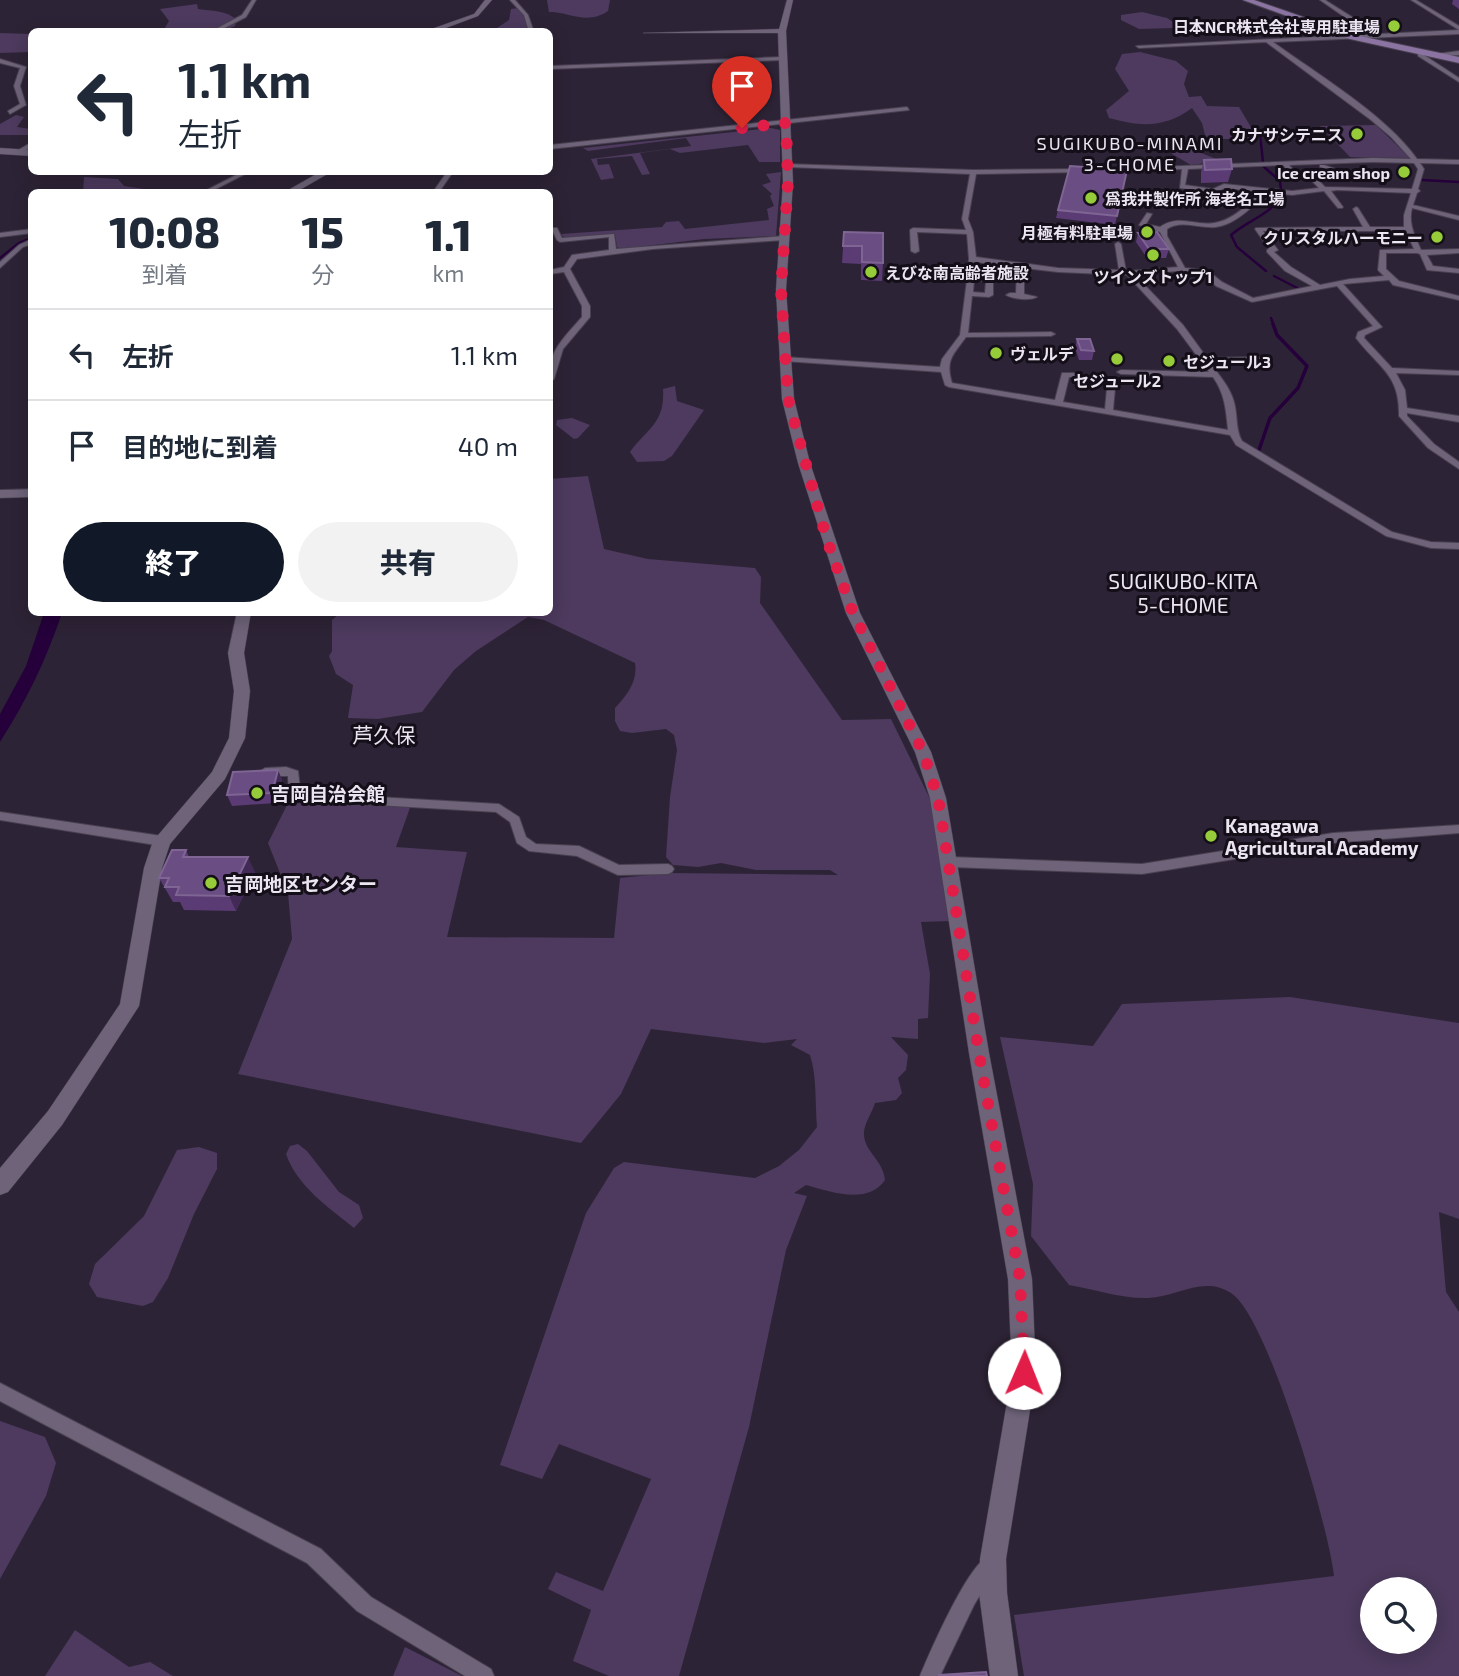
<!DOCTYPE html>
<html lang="ja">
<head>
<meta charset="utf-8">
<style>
  :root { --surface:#fff; --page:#f2f2f3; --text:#1f2937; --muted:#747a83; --line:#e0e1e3; --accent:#111827 }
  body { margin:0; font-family:"Exo 2","Noto Sans JP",sans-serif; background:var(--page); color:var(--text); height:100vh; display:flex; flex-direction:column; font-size:26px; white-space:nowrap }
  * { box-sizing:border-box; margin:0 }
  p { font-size:23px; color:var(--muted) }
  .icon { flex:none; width:38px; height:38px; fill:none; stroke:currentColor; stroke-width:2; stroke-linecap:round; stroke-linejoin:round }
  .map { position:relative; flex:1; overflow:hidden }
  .side { position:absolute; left:28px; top:189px; width:525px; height:427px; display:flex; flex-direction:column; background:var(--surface); border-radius:10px; box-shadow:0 4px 18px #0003 }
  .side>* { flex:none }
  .top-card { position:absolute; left:28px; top:28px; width:525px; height:147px; border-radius:10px; box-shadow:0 4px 18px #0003; background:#fff; color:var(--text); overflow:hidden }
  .buttons { position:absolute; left:1360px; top:1577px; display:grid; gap:14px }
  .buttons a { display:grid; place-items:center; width:77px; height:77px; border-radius:50%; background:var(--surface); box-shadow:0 4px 18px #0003; font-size:35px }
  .pin { position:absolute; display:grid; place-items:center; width:60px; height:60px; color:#fff; margin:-72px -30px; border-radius:50% 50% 50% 0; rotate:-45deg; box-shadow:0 0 7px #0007 }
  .pin .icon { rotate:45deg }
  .me { position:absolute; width:77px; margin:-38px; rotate:1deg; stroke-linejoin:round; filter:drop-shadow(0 0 5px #0008) }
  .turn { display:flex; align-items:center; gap:24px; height:147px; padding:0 35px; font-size:32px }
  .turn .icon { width:91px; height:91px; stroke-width:2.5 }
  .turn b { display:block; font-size:49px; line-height:60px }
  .eta { display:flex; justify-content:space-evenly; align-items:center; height:119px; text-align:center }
  .eta b { font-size:42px; font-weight:800; line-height:49px }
  .primary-button { display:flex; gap:14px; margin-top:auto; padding:14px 35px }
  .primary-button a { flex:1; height:80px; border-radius:42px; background:var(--accent); color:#fff; font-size:28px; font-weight:800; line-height:80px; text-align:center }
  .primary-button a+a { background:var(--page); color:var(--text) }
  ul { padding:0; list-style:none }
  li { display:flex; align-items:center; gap:21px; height:91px; padding:0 35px; border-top:2px solid var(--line) }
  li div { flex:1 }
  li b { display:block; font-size:26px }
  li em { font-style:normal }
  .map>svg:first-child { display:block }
</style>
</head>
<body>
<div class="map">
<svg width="1459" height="1676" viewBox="0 0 1459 1676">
  <rect width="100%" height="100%" fill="#2d2336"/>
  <path fill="#4d3a5e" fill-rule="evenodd" d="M547 0H610L608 11C586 26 568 11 549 12Z
    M197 4 198 9C212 11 226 10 237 20L235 26 223 31 156 32 163 31 169 21 160 9Z
    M518 8 532 25V31L476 32 497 28 509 20 511 9Z
    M1142 12 1167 18 1178 25 1174 28 1139 29 1121 20V15Z
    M0 33 31 34V52L0 53Z
    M1140 52 1176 61 1188 71 1184 84 1189 97 1201 96 1207 106 1239 107 1258 139H1206L1202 123 1192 108C1165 128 1141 127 1109 118L1106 110 1129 91 1115 69 1122 54Z
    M16 115 24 117 17 127 31 129V135H0V124Z
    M1376 125 1410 158 1350 157 1320 126Z
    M771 128 780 130V162H759L748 145 680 153 670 149 640 153 650 174 642 175 632 156 597 159 598 165 609 164 614 178 601 180 591 159 691 146 686 138 588 151 583 148Z
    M1171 147H1187L1221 161 1191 165 1172 154Z
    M781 172 776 236 704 239 621 249 617 247 615 234 565 239 561 234 662 227 666 222 679 221 685 229 769 220 767 209 774 206 770 196 772 194 762 185 771 182 766 174Z
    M84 177 118 179 124 186 164 192H83Z
    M675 386 677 401 704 410 672 456 664 461 637 462 630 452C647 428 665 424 663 389Z
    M572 418 590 425 578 438 574 439 556 425 557 420Z
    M588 476 604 549 648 559 755 568 761 577 760 603 842 720 891 719 935 809 950 921 921 922 930 974 928 1018 918 1019V1039L891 1037 908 1055 906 1070 898 1078 902 1093 896 1100 875 1103C872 1113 863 1125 864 1135 865 1152 883 1160 885 1180 868 1205 831 1192 806 1185L794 1193 807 1196 786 1250 749 1427 679 1676H609L573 1661 591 1610 548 1589 556 1572 603 1591 651 1479 559 1444 542 1479 500 1465 586 1213 614 1168 624 1162 755 1178 779 1166 799 1150 817 1127C815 1104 817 1076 810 1055L791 1045 797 1039 764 1043 651 1029 621 1094 581 1143 238 1074 292 939 288 893 268 843 288 803 411 805 396 847 467 852 447 937 614 938 620 878 669 873 838 875 830 870H756L721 863 698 867 673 865 666 857 670 797 677 750 674 735 666 729 632 733 620 731 615 721V708C627 695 638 681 635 663L544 620 528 617 476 651 454 670 422 712 378 719 348 718 353 685 336 674 329 656 332 651V620L340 613 550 612V479Z
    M1290 997 1459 1023V1219L1439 1212 1446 1292 1459 1312V1676H1024L1014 1615 1334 1576C1329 1528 1268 1316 1231 1293 1203 1275 1177 1297 1148 1298 1122 1299 1094 1289 1069 1285L1031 1236 1033 1184 1000 1037 1093 1046 1122 1004ZM1424 1589V1642H1372V1589Z
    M298 1144 307 1151 339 1192 359 1205 363 1218 354 1228C328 1207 297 1186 286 1154L290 1146Z
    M199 1147 217 1153V1169L194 1214 168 1278 153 1302 143 1306 97 1297 89 1284 95 1264 144 1216 177 1150Z
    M0 1421 45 1437 56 1463 46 1496 0 1579Z
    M75 1630 129 1667 150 1662 173 1676H45Z
    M405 1647 462 1676H393Z"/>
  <path fill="#25003b" d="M44 613H62C46 660 27 700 0 742V714L26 666Z"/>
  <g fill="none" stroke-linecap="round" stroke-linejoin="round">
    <path stroke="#25003b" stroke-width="2" d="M1260 132 1261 144"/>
    <path stroke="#25003b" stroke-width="2.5" d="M1261 143 1263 163
      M1264 167 1280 181 1281 190
      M1422 180 1459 182
      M0 258 19 243 32 238
      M1266 271 1237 247 1231 235C1248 220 1271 215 1281 195
      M1274 276 1301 290
      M1271 318 1274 326"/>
    <path stroke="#25003b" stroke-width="3.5" d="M1259 450 1270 418 1298 388 1307 366 1277 335 1273 324"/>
    <g stroke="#484050" stroke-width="2">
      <path id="street" d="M252 0H256L246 17 217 32H210L242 15Z
        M510 0H515L528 15 534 32H529L524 15Z
        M1320 0H1325L1379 34 1459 30V34L1273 42C1317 74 1386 115 1417 159L1459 160V164L1420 163 1424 169 1418 189 1420 191 1417 193 1413 205 1459 216V220L1412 208C1408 224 1415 236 1421 250L1459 249V253L1427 255 1433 266 1459 269V273L1427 270 1420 254 1417 253H1386V269L1399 281 1459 296V300L1393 285 1389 280 1343 284 1382 327 1365 335 1364 338 1392 368 1459 371V375L1396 373 1405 390 1407 408 1459 416V422L1407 413V416L1434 444 1459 462V469L1428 448 1399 416C1400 374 1379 368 1356 338L1358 332 1373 326 1337 286 1252 302 1216 286 1202 274 1177 271 1135 275 1183 325 1207 358 1258 357 1262 359 1258 361 1210 363C1219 375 1230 387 1234 402 1238 416 1235 429 1242 441L1392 532 1431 542 1459 543V549L1431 548 1386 536 1236 445 1230 435 949 387 945 385 941 372 784 361 780 359 784 357 940 367 942 359 960 335 967 280 965 278 967 276 969 259 967 234 917 232 919 251 915 253 911 251 910 230 913 228 966 230 962 219 970 174 788 167 786 164 973 170 1087 169 1085 172 976 174 968 219 973 232 976 257 1058 268 1119 270 1115 244 1118 242 1121 244 1126 271H1129L1178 267 1160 232 1139 225 1147 213 1152 214 1146 224 1160 227C1179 214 1193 226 1214 223 1233 220 1248 205 1259 192L1225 188 1214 193 1180 188 1182 169 1110 172 1108 169 1373 158 1411 159 1391 137 1371 120 1266 42 1139 48 1136 46 1372 34 1351 20 1300 22 1302 20 1346 18ZM1373 162 1414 163 1418 169 1412 189 1325 187 1313 175 1297 174 1289 165ZM1283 165 1293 177 1309 178 1319 188 1292 191 1224 184 1213 189 1185 185 1188 169ZM1337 190 1411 193 1404 215V227H1370L1358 208 1356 207 1353 209 1363 227 1256 228 1255 229 1269 249 1267 250V252L1285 271 1312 286 1253 298 1222 282 1207 270 1185 268 1167 236V229C1182 219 1199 229 1216 227 1236 224 1253 207 1266 192L1292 195 1324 191 1338 208H1342L1343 207 1331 191ZM1263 231H1406L1414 249 1380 250 1378 270 1384 276 1350 279 1320 285 1291 267 1274 252 1278 250ZM976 262 1017 267 1016 293H1010L1006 295C1013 299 1030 301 1037 297L1024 294V268L1058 272 1127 275 1177 329 1209 372 1121 370 1117 372 1121 374 1213 377C1225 394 1226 410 1228 430L1113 410 1115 388 1111 386 1107 388 1105 409 1063 402 1069 377H1079V373H1062L1055 400 952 383C945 360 953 355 966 337L1051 336 1055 334 1051 332 968 333 972 296 989 297 993 295V277L975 276ZM974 280 986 281 985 293 973 292Z
        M1411 0H1416L1459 26V30Z
        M1423 51 1426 53 1424 55 1459 78V82L1418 56V54Z
        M1459 51V55L1431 57 1428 55Z
        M782 57 784 60 550 69V66Z
        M0 59 26 67 20 86 26 105 10 114 8 111 20 104 14 86 20 68 0 63Z
        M907 107 909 110 550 149V145Z
        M32 142V147L20 153 15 152Z
        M1320 165H1324L1365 179 1360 180 1320 167Z
        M242 172H249L210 192H203Z
        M447 172H453L439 192H433Z
        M550 228H557L562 238 614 234 616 249 784 236 787 238 784 240 653 249 577 259 570 269 590 306V317L563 349 554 379 550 381C547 351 564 338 582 317V306L564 272 550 274V270L564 267 572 255 609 250V237L560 242 557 240 553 232H550Z
        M32 229V233L0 237V233Z
        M32 239V244L23 247 0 268V262L19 245Z
        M286 767 298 771 300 788 308 793 499 804 519 817 526 837 536 844 579 846 619 865 668 864 672 866 674 869 672 872 668 874 618 875 577 856 529 851 517 843 510 822 496 812 307 801C292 797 288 792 288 776H265L259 772 265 768Z
        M0 812 162 836 168 841 162 846 0 820Z
        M1459 825V833L1333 843 1142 874 951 867 947 865 945 862 947 859 951 857 1142 864 1333 833Z
        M0 1383 321 1549 371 1597 491 1669 494 1676H465L357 1611 307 1563 0 1401Z
        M989 1556 996 1558 998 1565 974 1605 940 1676H920C930 1652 968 1564 989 1556Z"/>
    </g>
    <g stroke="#484050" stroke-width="1">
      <path id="secondary" d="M485 0H492L478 16 435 32H423L474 14Z
        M787 0H793L786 31 793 182 786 290 794 399 810 463 860 613 931 752 946 798 989 1053 1032 1279 1036 1373 1006 1559 1007 1593 1018 1676H990L979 1593 980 1559 1012 1373 1008 1279 969 1053 930 798 915 752 846 613 798 463 782 399 776 290 783 182 778 33H643L779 29Z
        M0 148 32 150V156L0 154Z
        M320 172H331L296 192H285Z
        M32 489V497L0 498V490Z
        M237 612H251L244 653 250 691 245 738 225 779 170 844 162 868 139 1006 62 1125 8 1192 0 1195V1168L48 1111 120 1004 144 868 153 841 212 772 229 738 234 691 228 653Z"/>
    </g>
    <g stroke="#484050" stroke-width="2">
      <path id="primary" d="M1243 0H1254L1355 35 1459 57V63L1350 39Z"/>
    </g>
    <use href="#street" fill="#6e6379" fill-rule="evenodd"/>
    <use href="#secondary" fill="#6e6379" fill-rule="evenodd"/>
    <use href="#primary" fill="#8b74a1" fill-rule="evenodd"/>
  </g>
  <path fill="#5b3b74" d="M1453 0H1459V9L1452 4Z
    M1204 160 1232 169 1228 182 1201 183V172Z
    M1127 170 1115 225 1056 218 1058 210Z
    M844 232 883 263 882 281 861 280V264L842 263Z
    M1138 233 1169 249 1166 258H1147L1136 242Z
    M1077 339 1094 351 1092 360H1079L1075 348Z
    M278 770 282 780 276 803 232 806 227 795Z
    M186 850 189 857 255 872 236 911 184 910 180 902H173L159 878Z"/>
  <path fill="#422a56" d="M278 770 282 780 276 803 272 793Z
    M248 857 255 872 236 911 229 896Z"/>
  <path fill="#6a4d82" stroke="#7e6593" stroke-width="2" d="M1231 159 1232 169 1205 170 1204 160Z
    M1070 166 1127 170 1117 216 1058 210Z
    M844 232 883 233V263L862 262V246H843Z
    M1157 232 1169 249H1149L1138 233Z
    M1077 339H1090L1094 351 1081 350Z
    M278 770 272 793 227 795 233 772Z
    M172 850H186L183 857H248L229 896 176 895 179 887H165L169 878H159Z
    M986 1672 987 1676 938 1675Z"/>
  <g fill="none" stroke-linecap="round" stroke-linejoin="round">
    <path stroke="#e11d48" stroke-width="12" stroke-dasharray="0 21.6" d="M742 128 786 123 788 182 781 290 788 399 826 537 853 613 923 752 938 798 979 1054 1020 1279 1024 1373"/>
  </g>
  <g fill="#96cc3a" stroke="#130e17" stroke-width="2.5">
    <circle cx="1394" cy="26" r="7"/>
    <circle cx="1357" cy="134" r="7"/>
    <circle cx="1404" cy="172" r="7"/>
    <circle cx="1091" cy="198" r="7"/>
    <circle cx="1147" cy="232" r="7"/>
    <circle cx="1437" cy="237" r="7"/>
    <circle cx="1153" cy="255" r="7"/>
    <circle cx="871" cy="272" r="7"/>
    <circle cx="996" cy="353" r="7"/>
    <circle cx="1117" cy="359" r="7"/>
    <circle cx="1169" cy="361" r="7"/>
    <circle cx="257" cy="793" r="7"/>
    <circle cx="1211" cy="836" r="7"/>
    <circle cx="211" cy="883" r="7"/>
  </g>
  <g text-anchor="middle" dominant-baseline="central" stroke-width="6" stroke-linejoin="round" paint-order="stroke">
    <g font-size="16" font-weight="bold" fill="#ebe4f1" stroke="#130e17" text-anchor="end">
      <text x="1380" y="26">日本NCR株式会社専用駐車場</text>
      <text x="1343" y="134">カナサシテニス</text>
      <text x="1390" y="172">Ice cream shop</text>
      <text x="1105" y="198" text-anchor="start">爲我井製作所 海老名工場</text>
      <text x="1133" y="232">月極有料駐車場</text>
      <text x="1423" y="237">クリスタルハーモニー</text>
      <text x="885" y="272" text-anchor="start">えびな南高齢者施設</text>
      <text x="1153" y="276" text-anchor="middle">ツインズトップ1</text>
      <text x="1010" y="353" text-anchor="start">ヴェルデ</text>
      <text x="1183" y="361" text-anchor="start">セジュール3</text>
      <text x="1117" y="380" text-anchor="middle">セジュール2</text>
    </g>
    <g font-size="18" letter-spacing="2" fill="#ebe4f1" stroke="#130e17">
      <text x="1130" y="143">SUGIKUBO-MINAMI<tspan x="1130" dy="21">3-CHOME</tspan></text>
    </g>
    <g font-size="19" font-weight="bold" fill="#ebe4f1" stroke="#130e17" text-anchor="start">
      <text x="271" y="793">吉岡自治会館</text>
      <text x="1225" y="825">Kanagawa<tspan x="1225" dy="22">Agricultural Academy</tspan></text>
      <text x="225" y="883">吉岡地区センター</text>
    </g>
    <g font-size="21" fill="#ebe4f1" stroke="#130e17">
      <text x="1183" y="580">SUGIKUBO-KITA<tspan x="1183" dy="24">5-CHOME</tspan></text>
      <text x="384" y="734">芦久保</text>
    </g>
  </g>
</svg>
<div class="buttons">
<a><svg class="icon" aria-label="search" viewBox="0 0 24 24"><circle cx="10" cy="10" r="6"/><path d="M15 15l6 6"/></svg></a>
</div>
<div class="pin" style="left:742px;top:128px;background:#d93025"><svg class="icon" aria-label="arrive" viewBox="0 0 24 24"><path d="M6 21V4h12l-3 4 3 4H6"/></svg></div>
<svg class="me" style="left:1024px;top:1373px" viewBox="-20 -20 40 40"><circle r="19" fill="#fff"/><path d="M0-13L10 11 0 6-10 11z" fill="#e11d48"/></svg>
<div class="top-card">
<div class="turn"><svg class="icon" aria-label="left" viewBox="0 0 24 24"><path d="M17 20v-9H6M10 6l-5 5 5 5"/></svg><div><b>1.1 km</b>左折</div></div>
</div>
<section class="side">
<div class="eta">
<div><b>10:08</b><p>到着</p></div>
<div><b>15</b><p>分</p></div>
<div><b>1.1</b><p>km</p></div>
</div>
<ul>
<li><svg class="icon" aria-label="left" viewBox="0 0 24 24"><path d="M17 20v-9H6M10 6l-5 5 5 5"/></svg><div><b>左折</b></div><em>1.1 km</em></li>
<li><svg class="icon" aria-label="arrive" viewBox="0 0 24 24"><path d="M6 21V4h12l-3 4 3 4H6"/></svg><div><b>目的地に到着</b></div><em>40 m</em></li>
</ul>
<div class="primary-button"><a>終了</a><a>共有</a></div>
</section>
</div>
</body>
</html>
